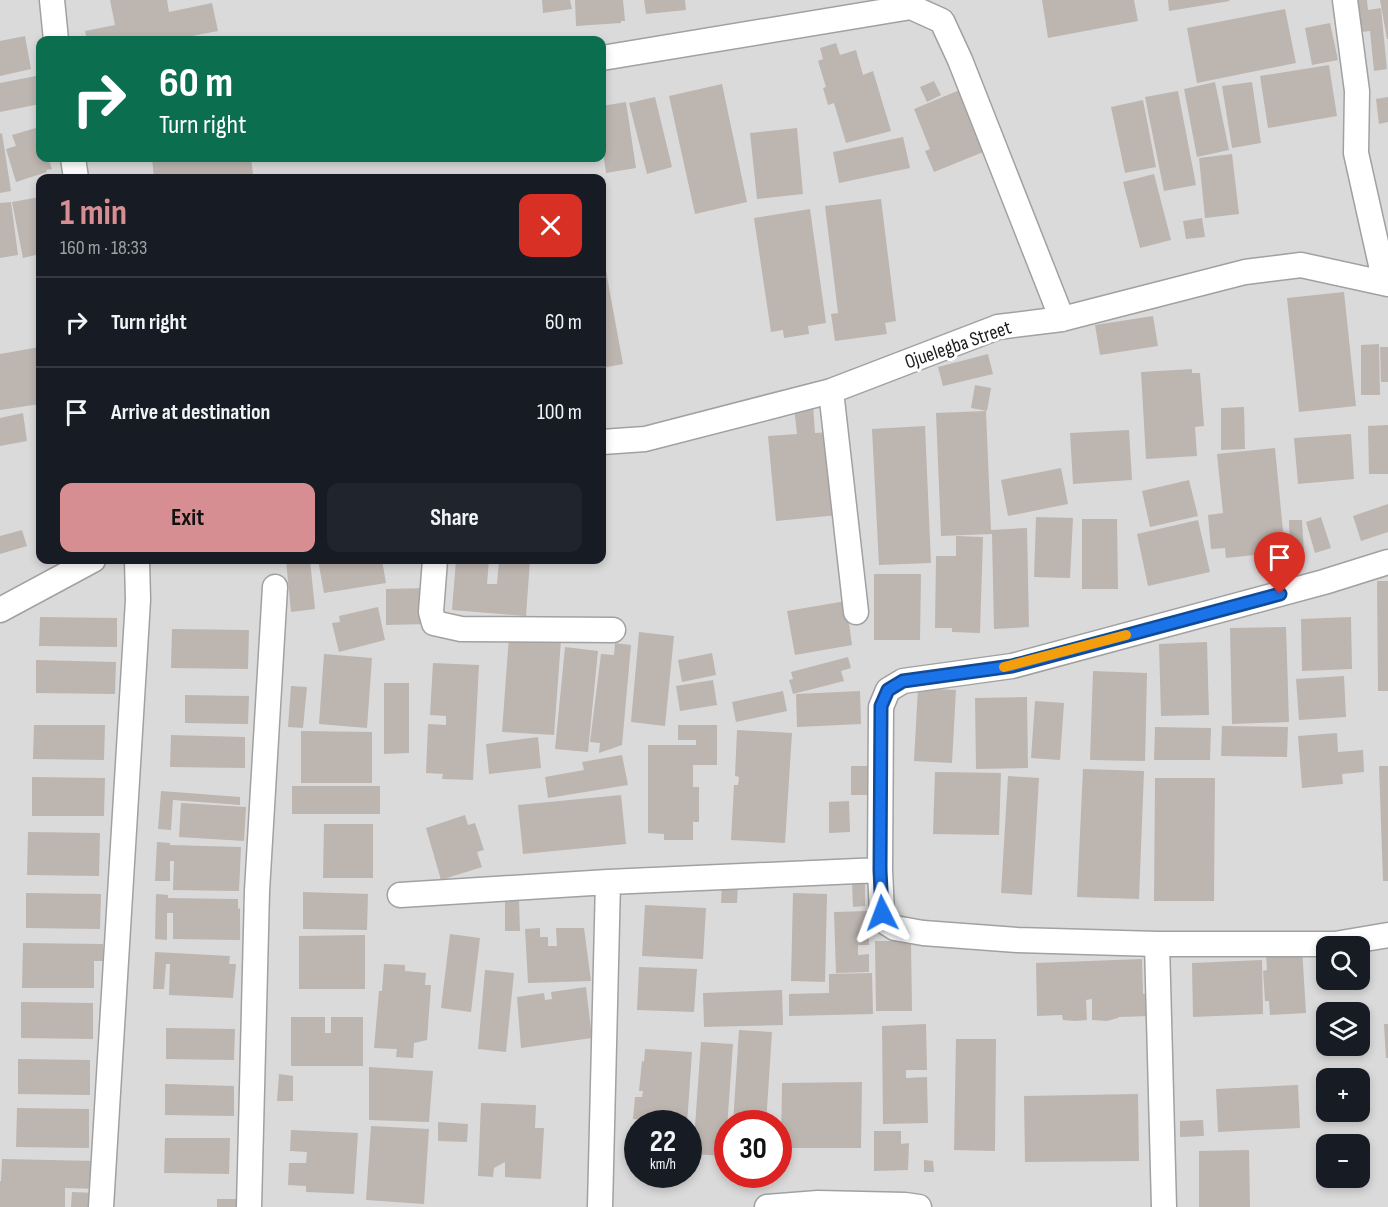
<!DOCTYPE html>
<html lang="en">
<head>
<meta charset="utf-8">
<style>
  :root { --surface:#171b24; --page:#20242c; --text:#f1f3f6; --muted:#9ea1a6; --line:#363941; --accent:#d78e92 }
  body { margin:0; font-family:"Sofia Sans Condensed",sans-serif; background:var(--page); color:var(--text); height:100vh; display:flex; flex-direction:column; font-size:22px; white-space:nowrap }
  * { box-sizing:border-box; margin:0 }
  p { font-size:20px; color:var(--muted) }
  .icon { flex:none; width:33px; height:33px; fill:none; stroke:currentColor; stroke-width:2; stroke-linecap:round; stroke-linejoin:round }
  .map { position:relative; flex:1; overflow:hidden }
  .drawer { position:absolute; left:36px; top:174px; width:570px; height:390px; display:flex; flex-direction:column; background:var(--surface); border-radius:12px; box-shadow:0 3px 9px #0003 }
  .drawer>* { flex:none }
  .top-card { position:absolute; left:36px; top:36px; width:570px; height:126px; border-radius:12px; box-shadow:0 3px 9px #0003; background:#0b6e4f; color:#fff; overflow:hidden }
  .tools { position:absolute; left:1316px; top:936px; display:grid; gap:12px }
  .tools a { display:grid; place-items:center; width:54px; height:54px; border-radius:12px; background:var(--surface); box-shadow:0 3px 9px #0003; font-size:30px }
  .speed { position:absolute; left:624px; top:1110px; display:flex; gap:12px; font-size:30px; font-weight:700; text-align:center }
  .speed>* { display:grid; place-content:center; width:78px; height:78px; border-radius:50%; background:var(--surface); box-shadow:0 3px 9px #0003; line-height:1 }
  .speed small { font-size:15px; font-weight:400 }
  .speed .limit { border:9px solid #d22; background:#fff; color:#111 }
  .pin { position:absolute; display:grid; place-items:center; width:51px; height:51px; color:#fff; margin:-62px -26px; border-radius:50% 50% 50% 0; rotate:-45deg; box-shadow:0 0 6px #0007 }
  .pin .icon { rotate:45deg }
  .me { position:absolute; width:66px; margin:-33px; rotate:357deg; stroke-linejoin:round; filter:drop-shadow(0 0 4px #0008) }
  .turn { display:flex; align-items:center; gap:21px; height:126px; padding:0 24px; font-size:27px }
  .turn .icon { width:78px; height:78px; stroke-width:2.5 }
  .turn b { display:block; font-size:42px; line-height:51px }
  .round { display:grid; place-items:center; flex:none; width:63px; height:63px; border-radius:12px; background:var(--page) }
  .headline { display:flex; align-items:center; justify-content:space-between; height:102px; padding:0 24px }
  h1 { font-size:36px; font-weight:700; line-height:45px; color:var(--accent) }
  .cta { display:flex; gap:12px; margin-top:auto; padding:12px 24px }
  .cta a { flex:1; height:69px; border-radius:12px; background:var(--accent); color:#111; font-size:24px; font-weight:700; line-height:69px; text-align:center }
  .cta a+a { background:var(--page); color:var(--text) }
  ul { padding:0; list-style:none }
  li { display:flex; align-items:center; gap:18px; height:90px; padding:0 24px; border-top:2px solid var(--line) }
  li div { flex:1 }
  li b { display:block; font-size:22px }
  li em { font-style:normal }
  .map>svg:first-child { display:block }
</style>
</head>
<body>
<div class="map">
<svg width="1388" height="1207" viewBox="0 0 1388 1207">
  <rect width="100%" height="100%" fill="#ede9e3"/>
  <path fill="#dbdada" fill-rule="evenodd" d="M0 0H1388V1207H0ZM40 40H602V158H40ZM40 178H602V560H40ZM1326 946H1359V980H1326ZM1326 1012H1359V1046H1326ZM1326 1078H1359V1112H1326ZM638 1124H688V1174H638ZM728 1124H778V1174H728ZM1326 1144H1359V1178H1326Z"/>
  <path fill="#bdb5b0" d="M110 0H167L169 12 212 3 218 31 171 40H87L85 31 115 25Z
    M542 0H570L572 9 543 13Z
    M575 0H623L625 21H621V23L576 26Z
    M644 0H685L686 10 646 14Z
    M1042 0H1134L1138 21 1048 38Z
    M1168 0H1229L1230 1 1169 11Z
    M1358 0H1367L1368 10 1381 8 1387 69 1374 71 1370 31 1361 32Z
    M1380 0H1388V39H1387Z
    M1285 9 1296 63 1197 83 1187 28Z
    M1330 23 1338 60 1312 65 1305 28Z
    M25 36 31 69 0 76V41Z
    M836 43 840 55 856 50 863 75 873 71 891 131 846 143 834 103 828 105 823 88 826 87 818 61 823 59 820 48Z
    M1329 65 1337 116 1268 128 1260 76Z
    M36 76 40 104 0 112V83Z
    M934 81 941 95 927 102 920 87Z
    M1215 82 1229 150 1197 157 1184 89Z
    M1252 82 1261 143 1232 148 1222 86Z
    M722 84 747 202 695 214 669 96Z
    M962 89 988 150 934 172 925 151 930 149 914 109Z
    M1178 91 1196 185 1164 191 1145 97Z
    M655 97 672 167 647 174 629 103Z
    M1388 97V122L1379 124 1376 99Z
    M1143 100 1156 167 1125 173 1111 107Z
    M626 102 636 168 606 173 602 144V106Z
    M39 127 40 158H48L52 169 46 170 47 172 16 182 6 149 16 146 12 135Z
    M797 128 803 194 757 199 750 133Z
    M2 133 11 191 0 193V134Z
    M903 137 910 168 839 183 833 152Z
    M1232 154 1239 214 1205 218 1199 158Z
    M152 158H251L253 174 217 178H154Z
    M1154 174 1171 240 1140 248 1123 182Z
    M40 197V254L23 258 12 202Z
    M881 199 896 321 885 323 887 334 835 341 831 314 838 313 825 206Z
    M11 202 18 255 0 258V203Z
    M810 209 826 323 808 326 809 334 784 338 783 330 771 332 754 218Z
    M1202 218 1205 237 1186 239 1183 221Z
    M602 255H603L623 364 602 368Z
    M1344 292 1356 406 1299 412 1287 298Z
    M1153 316 1158 346 1100 355 1095 325Z
    M1379 344 1380 395H1361V345Z
    M40 347V404L0 410V354Z
    M1380 347H1388V382H1381Z
    M988 354 993 374 943 386 938 367Z
    M1192 369V373H1200L1204 426 1195 427 1197 456 1146 459 1141 372Z
    M975 385 991 388 987 411 971 408Z
    M813 405 815 433 831 432 839 515 776 521 768 436 797 434 794 407Z
    M1244 407 1245 449 1221 450V408Z
    M986 411 991 530 1027 528 1029 627 994 629 992 534 941 536 936 413Z
    M23 413 27 441 0 446V418Z
    M1388 425V474H1369L1368 426Z
    M925 426 931 563 879 565 872 429Z
    M1129 430 1132 480 1073 484 1070 433Z
    M1351 434 1354 479 1298 484 1294 438Z
    M1275 448 1285 552 1226 558 1225 548 1211 549 1208 515 1223 513 1217 454Z
    M1061 468 1068 504 1008 516 1001 480Z
    M1189 480 1198 516 1150 527 1142 491Z
    M1388 504V532L1361 541 1353 516Z
    M1036 517 1073 518 1070 578 1034 577Z
    M1321 517 1331 548 1315 553 1306 522Z
    M1082 519H1117L1118 589H1082Z
    M1198 520 1210 572 1148 586 1137 534Z
    M1289 520H1302L1304 553 1290 554Z
    M22 530 27 546 0 554V536Z
    M956 536 983 537 980 633 952 632V628H935L936 556H956Z
    M286 560H310L315 609 291 612Z
    M318 560H382L386 583 324 593Z
    M456 560H489L487 584H497L499 560H530L526 616 452 610Z
    M874 574H921L920 640H874Z
    M1377 581H1388V691H1378Z
    M426 588 427 624 386 625V589Z
    M846 601 852 645 795 655 787 611Z
    M378 607 385 640 339 652 332 623 340 622 339 616Z
    M40 617 117 618V647L39 646Z
    M1351 617 1352 669 1302 671 1301 619Z
    M1286 627 1289 722 1232 724 1230 628Z
    M172 629 249 630 248 669 171 668Z
    M639 632 674 636 665 726 631 722Z
    M509 636 561 640 554 735 502 732Z
    M1207 642 1209 715 1161 716 1159 644Z
    M615 643 631 645 622 745 599 753 600 743 590 742 601 654 614 655Z
    M565 647 598 651 588 752 555 749Z
    M712 653 716 675 682 682 678 660Z
    M324 654 372 658 367 728 319 724Z
    M848 657 851 668 841 671 844 681 793 694 789 680 793 679 791 672Z
    M36 660 116 662 115 694 36 693Z
    M433 663 479 665 473 780 442 779 443 774 426 773 428 724 446 725V716L430 715Z
    M1093 671 1147 673 1145 761 1090 760Z
    M1344 676 1346 717 1299 720 1296 679Z
    M713 680 717 705 680 711 676 686Z
    M384 683H409V753L384 754Z
    M291 686 307 687 303 728 288 727Z
    M918 688 956 690 952 763 914 761Z
    M783 691 787 711 736 722 732 702Z
    M860 691 861 724 797 727 796 694Z
    M185 695 249 696 248 724 185 723Z
    M1027 697 1028 768 976 769 975 698Z
    M1035 701 1064 703 1060 760 1031 758Z
    M34 725H105L104 760 33 759Z
    M678 725H717V765H693V787H699V822H693V840H664V834L648 833V745H696V740H678Z
    M1222 726 1288 727 1287 757 1221 756Z
    M1155 727 1211 728 1210 760H1154Z
    M737 730 792 733 785 843 731 840 734 785H738L739 777 735 776Z
    M301 731 372 732V783H301Z
    M1337 733 1338 752 1363 750 1364 772 1342 774 1343 784 1302 788 1298 736Z
    M171 735 245 737V768L170 767Z
    M538 737 541 768 489 774 486 744Z
    M622 755 628 785 548 798 545 777 584 770 582 762Z
    M851 766H868L869 795H851Z
    M1379 766H1388V881H1383Z
    M1083 769 1144 771 1139 899 1077 897Z
    M935 772 1001 773 999 835 933 834Z
    M1008 776 1039 778 1032 895 1001 893Z
    M32 777 105 778 104 816H32Z
    M1155 778H1215L1214 901H1154Z
    M292 786H380V814H292Z
    M161 791 240 797V805L173 800 171 830 158 829Z
    M621 795 626 844 523 854 518 805Z
    M849 801 850 832 829 833V802Z
    M181 803 246 807 244 841 179 837Z
    M465 815 468 825 475 823 484 850 477 852 482 867 441 880 426 828Z
    M324 824H373V878H323Z
    M28 832 100 833 99 876 27 875Z
    M157 842 170 843V845L241 847 239 891 173 890 174 861H170V881H155Z
    M852 881H865V906L853 907Z
    M722 882H738L737 903H721Z
    M303 892 368 894 367 930 303 929Z
    M26 893 101 894 100 929 26 928Z
    M793 893 827 894 825 982 791 981Z
    M156 894 168 895V898L238 899V909L240 908V940L173 939V913H167V940L155 939Z
    M505 900H519L520 931H505Z
    M645 905 706 908 703 959 642 956Z
    M868 911 869 945H858V955L869 954V972L836 973 834 912Z
    M540 928V937H548V946H557L556 928H584L591 981 528 983 525 929Z
    M450 934 480 938 471 1012 441 1008Z
    M365 935V989H299V936Z
    M875 941H911L912 1011H876Z
    M23 943 103 944V961H94V988H22Z
    M1302 948 1306 1013 1270 1015 1269 1001H1265L1263 971 1267 970 1266 951Z
    M155 952 230 956 229 964H236L233 998 169 995 170 964H166L164 989H153Z
    M1142 959 1143 994H1151V1016L1119 1017 1118 1018 1107 1021 1092 1020V999L1086 1000 1087 1020 1075 1021 1063 1020 1062 1015 1037 1016 1036 963Z
    M1262 960 1263 1014 1193 1017 1192 963Z
    M384 964 405 965V971L426 973 425 985H431L427 1040 414 1043 413 1058 396 1057 397 1049 374 1048 379 991H382Z
    M639 967 697 969 694 1012 637 1010Z
    M485 970 514 973 506 1052 478 1049Z
    M872 973 873 1014 789 1016V994L829 993V974Z
    M586 987 592 1038 521 1048 517 997 544 993 545 1000 552 999 551 992Z
    M782 990 783 1025 704 1027 703 993Z
    M21 1002 93 1003V1039L21 1038Z
    M291 1017H325V1033H331V1017H363V1066H291Z
    M926 1024 927 1070H906V1078L927 1077 928 1123 883 1124 882 1026Z
    M1384 1024H1388V1058H1386Z
    M166 1028 235 1029 234 1060 166 1059Z
    M739 1030 772 1032 766 1124H733Z
    M956 1039H996L995 1151 954 1150Z
    M701 1042 733 1044 725 1156 693 1154Z
    M645 1049 692 1052 687 1124H661V1121L633 1119 635 1097H642L643 1091H639L642 1061 644 1062Z
    M18 1059 90 1060V1095L18 1094Z
    M369 1067 433 1071 429 1122 369 1120Z
    M279 1074 293 1076V1101H277Z
    M862 1082 861 1148H781L782 1083Z
    M165 1084 234 1086V1116L165 1115Z
    M1298 1085 1300 1128 1218 1132 1216 1089Z
    M1138 1094 1139 1161 1025 1162 1024 1096Z
    M481 1103 536 1105 535 1128H544L541 1179 505 1177V1162L494 1168 493 1177 478 1176Z
    M17 1108 89 1109V1148L16 1147Z
    M1203 1120 1204 1136 1180 1137V1121Z
    M438 1122 468 1124 467 1142 438 1141Z
    M371 1126 429 1129 424 1204 366 1200Z
    M291 1130 358 1133 354 1194 306 1192V1186L288 1185 289 1163H306L307 1152 290 1151Z
    M874 1131H901V1144L909 1143 908 1170 874 1171Z
    M165 1138H230L229 1174 164 1173Z
    M1249 1150 1250 1207H1199V1151Z
    M2 1159 98 1161V1189L65 1188V1207H0V1181H1Z
    M924 1160 933 1161 934 1172H924Z
    M72 1192 97 1193 96 1207H71Z
    M217 1199H236V1207H217Z"/>
  <g fill="none" stroke-linecap="round" stroke-linejoin="round">
    <g stroke="#a1a1a1" stroke-width="27">
      <path id="street" d="M52 0 56 40
        M1345 0 1357 91 1356 153 1385 283
        M602 58 911 7 942 21 960 60 1062 319
        M73 158 76 178
        M831 391 856 612
        M602 442 645 439 831 391 998 327 1062 319 1245 272 1301 265 1388 284
        M435 560 431 612 434 623 461 629 613 630
        M1388 562 1324 582 1012 666 903 681 888 690 881 707 880 870 882 913 887 923 895 928 923 933 1017 940 1157 944H1335L1388 935
        M0 610 93 560
        M400 895 608 882 880 870
        M1157 944 1164 1207
        M101 1207 138 600 137 560
        M249 1207 257 891 275 587
        M600 1207 608 882
        M767 1207 818 1203 905 1205 919 1207"/>
    </g>
    <use href="#street" stroke="#fff" stroke-width="24"/>
  </g>
  <g fill="none" stroke-linecap="round" stroke-linejoin="round">
    <g stroke="#114b97" stroke-width="15">
      <path id="route" d="M882 913 880 870 881 706 888 690 903 681 1012 666 1280 594"/>
    </g>
    <use href="#route" stroke="#1a73e8" stroke-width="10"/>
    <path stroke="#f59e0b" stroke-width="10" d="M1004 667 1126 635"/>
  </g>
  <g text-anchor="middle" dominant-baseline="central" stroke-width="6" stroke-linejoin="round" paint-order="stroke">
    <g font-size="20" fill="#1d1d1d" stroke="#fff">
      <text transform="translate(958 345) rotate(-19)">Ojuelegba Street</text>
    </g>
  </g>
</svg>
<div class="tools">
<a><svg class="icon" aria-label="search" viewBox="0 0 24 24"><circle cx="10" cy="10" r="6"/><path d="M15 15l6 6"/></svg></a>
<a><svg class="icon" aria-label="layers" viewBox="0 0 24 24"><path d="M12 4l9 5-9 5-9-5zM3 14l9 5 9-5"/></svg></a>
<a>+</a>
<a>−</a>
</div>
<div class="speed"><div>22<small>km/h</small></div><div class="limit">30</div></div>
<div class="pin" style="left:1280px;top:594px;background:#d93025"><svg class="icon" aria-label="arrive" viewBox="0 0 24 24"><path d="M6 21V4h12l-3 4 3 4H6"/></svg></div>
<svg class="me" style="left:882px;top:913px" viewBox="-20 -20 40 40"><path d="M0-17L14 15 0 8-14 15z" fill="#1a73e8" stroke="#fff" stroke-width="4"/></svg>
<div class="top-card">
<div class="turn"><svg class="icon" aria-label="right" viewBox="0 0 24 24"><path d="M7 20v-9h11M14 6l5 5-5 5"/></svg><div><b>60 m</b>Turn right</div></div>
</div>
<section class="drawer">
<div class="headline"><div><h1>1 min</h1><p>160 m · 18:33</p></div><a class="round" style="background:#d93025;color:#fff"><svg class="icon" aria-label="close" viewBox="0 0 24 24"><path d="M6 6l12 12M18 6L6 18"/></svg></a></div>
<ul>
<li><svg class="icon" aria-label="right" viewBox="0 0 24 24"><path d="M7 20v-9h11M14 6l5 5-5 5"/></svg><div><b>Turn right</b></div><em>60 m</em></li>
<li><svg class="icon" aria-label="arrive" viewBox="0 0 24 24"><path d="M6 21V4h12l-3 4 3 4H6"/></svg><div><b>Arrive at destination</b></div><em>100 m</em></li>
</ul>
<div class="cta"><a>Exit</a><a>Share</a></div>
</section>
</div>
</body>
</html>
